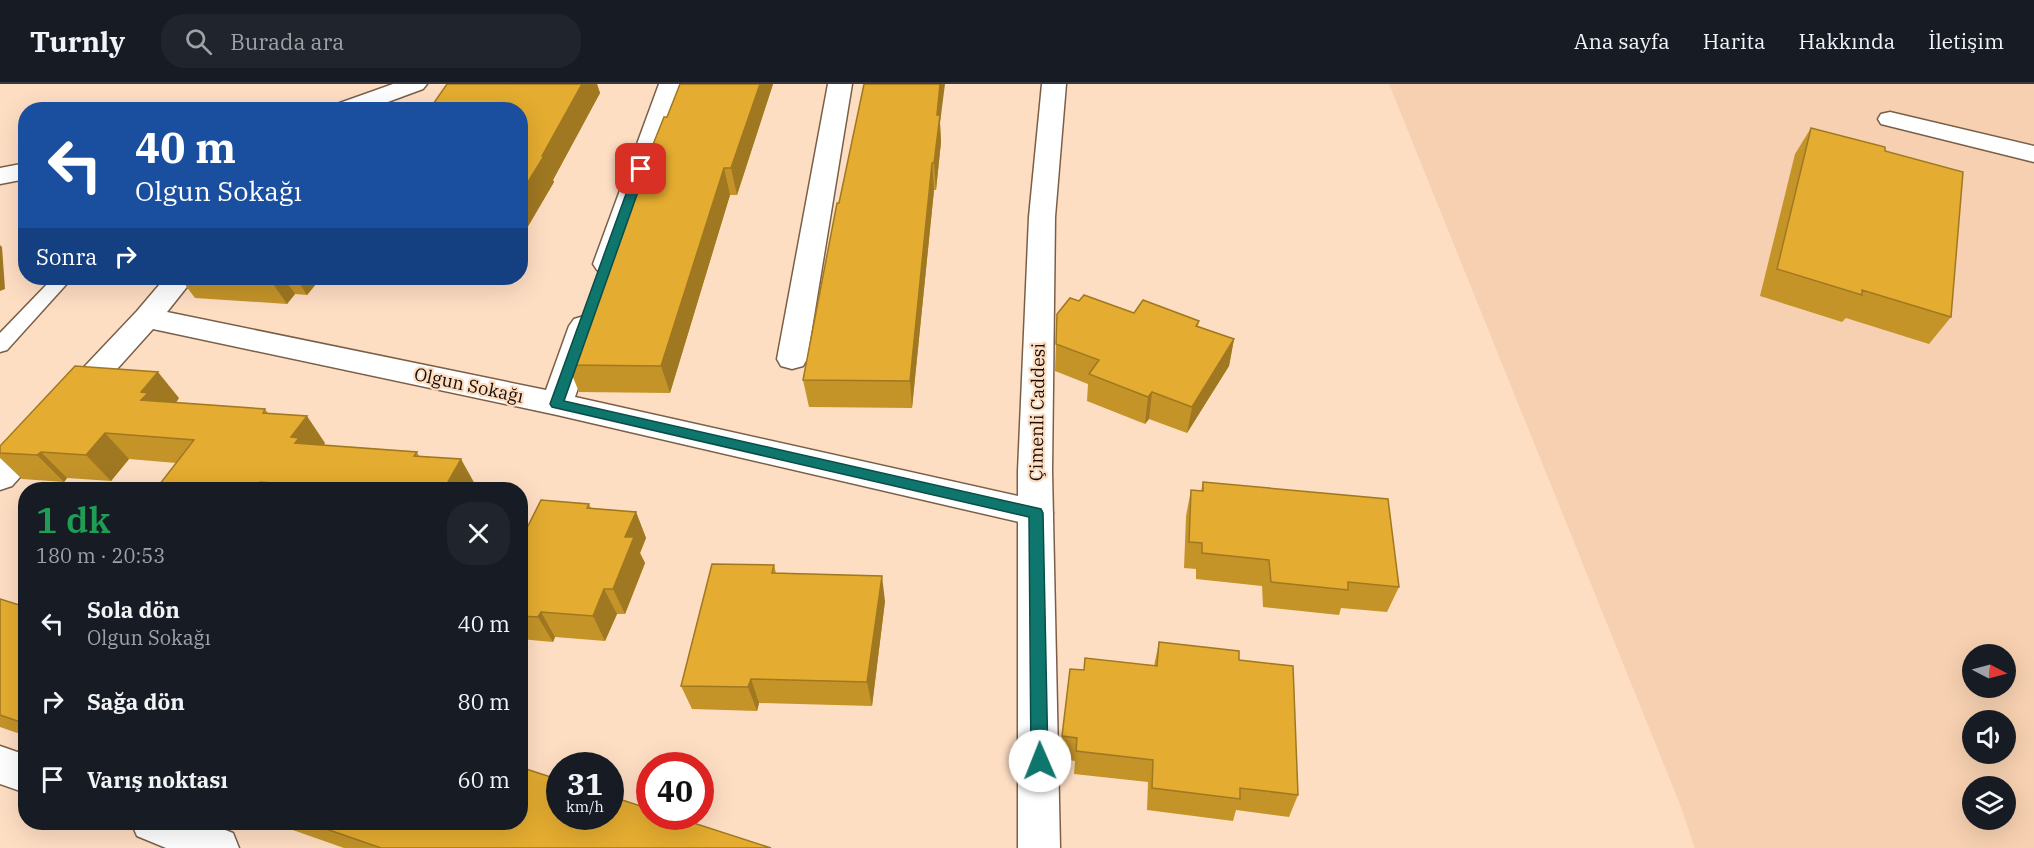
<!DOCTYPE html>
<html lang="tr">
<head>
<meta charset="utf-8">
<style>
  :root { --surface:#171b24; --page:#20242c; --text:#f1f3f6; --muted:#9ea1a6; --line:#363941 }
  body { margin:0; font-family:"IBM Plex Serif",serif; background:var(--page); color:var(--text); height:100vh; display:flex; flex-direction:column; font-size:22px; white-space:nowrap }
  * { box-sizing:border-box; margin:0 }
  p { font-size:20px; color:var(--muted) }
  .icon { flex:none; width:33px; height:33px; fill:none; stroke:currentColor; stroke-width:2; stroke-linecap:round; stroke-linejoin:round }
  .map { position:relative; flex:1; overflow:hidden }
  .sheet { position:absolute; left:18px; top:398px; width:510px; height:348px; display:flex; flex-direction:column; background:var(--surface); border-radius:24px; box-shadow:0 6px 24px #0002 }
  .sheet>* { flex:none }
  .banner { position:absolute; left:18px; top:18px; width:510px; height:183px; border-radius:24px; box-shadow:0 6px 24px #0002; background:#1a4fa0; color:#fff; overflow:hidden }
  .needle { width:39px; rotate:96deg }
  .buttons { position:absolute; left:1962px; top:560px; display:grid; gap:12px }
  .buttons a { display:grid; place-items:center; width:54px; height:54px; border-radius:50%; background:var(--surface); box-shadow:0 6px 24px #0002; font-size:30px }
  .speed { position:absolute; left:546px; top:668px; display:flex; gap:12px; font-size:30px; font-weight:700; text-align:center }
  .speed>* { display:grid; place-content:center; width:78px; height:78px; border-radius:50%; background:var(--surface); box-shadow:0 6px 24px #0002; line-height:1 }
  .speed small { font-size:15px; font-weight:400 }
  .speed .limit { border:9px solid #d22; background:#fff; color:#111 }
  .pin { position:absolute; display:grid; place-items:center; width:51px; height:51px; color:#fff; margin:-26px; border-radius:12px; box-shadow:0 3px 9px #0006 }
  .me { position:absolute; width:66px; margin:-33px; rotate:359deg; stroke-linejoin:round; filter:drop-shadow(0 0 4px #0008) }
  .turn { display:flex; align-items:center; gap:21px; height:126px; padding:0 18px; font-size:27px }
  .turn .icon { width:78px; height:78px; stroke-width:2.5 }
  .turn b { display:block; font-size:42px; line-height:51px }
  .then { display:flex; align-items:center; height:57px; padding:0 18px; background:#0003; gap:12px; font-size:22px }
  .round { display:grid; place-items:center; flex:none; width:63px; height:63px; border-radius:24px; background:var(--page) }
  .headline { display:flex; align-items:center; justify-content:space-between; height:102px; padding:0 18px }
  h1 { font-size:36px; font-weight:600; line-height:45px; color:#1e9e55 }
  ul { padding:0; list-style:none }
  li { display:flex; align-items:center; gap:18px; height:78px; padding:0 18px }
  li div { flex:1 }
  li b { display:block; font-size:22px }
  li em { font-style:normal }
  header { display:flex; align-items:center; gap:36px; box-sizing:border-box; height:84px; padding:0 30px; background:var(--surface); border-bottom:2px solid var(--line) }
  header strong { font-size:28px }
  nav { display:flex; gap:33px; margin-inline-start:auto; font-size:21px }
  .search { width:420px; height:54px; background:var(--page); display:flex; align-items:center; gap:15px; box-sizing:border-box; padding:0 21px; border-radius:24px; color:var(--muted); font-size:22px }
  .map>svg:first-child { display:block }
</style>
</head>
<body>
<header>
<strong>Turnly</strong>
<div class="search"><svg class="icon" aria-label="search" viewBox="0 0 24 24"><circle cx="10" cy="10" r="6"/><path d="M15 15l6 6"/></svg>Burada ara</div>
<nav><a>Ana sayfa</a><a>Harita</a><a>Hakkında</a><a>İletişim</a></nav>
</header>
<div class="map">
<svg width="2034" height="764" viewBox="0 0 2034 764">
  <rect width="100%" height="100%" fill="#fedec3"/>
  <path fill="#f6d0b0" fill-rule="evenodd" d="M1389 0H2034V764H1695L1679 718ZM1972 570H2006V603H1972ZM1972 636H2006V669H1972ZM1972 702H2006V735H1972Z"/>
  <g fill="none" stroke-linecap="round" stroke-linejoin="round">
    <g stroke="#7a5f48" stroke-width="3">
      <path id="lane" d="M53 194H72L7 266 0 268V249Z"/>
    </g>
    <g stroke="#7a5f48" stroke-width="3">
      <path id="street" d="M393 0H427L423 5 366 26H330L334 21Z
        M659 0H683L621 180 617 186 607 189 597 186 593 180Z
        M828 0H852L807 275 803 282 792 285 781 282 777 275Z
        M1890 28 2034 62V78L1881 40 1878 35 1881 30Z
        M26 79V95L0 100V84Z
        M165 194H194L167 228 546 306 569 242 574 235 584 232 594 235 599 242 575 313 1036 416 1048 420 1053 429 1048 438 1036 442 557 331 153 245 12 402 0 406V372L137 227Z"/>
    </g>
    <g stroke="#7a5f48" stroke-width="3">
      <path id="secondary" d="M1042 0H1066L1055 133 1052 387 1060 764H1018V387L1029 133Z
        M0 662 26 671V709L0 700Z
        M131 738H205L233 749 239 764H166L137 752Z"/>
    </g>
    <use href="#lane" fill="#fff" fill-rule="evenodd"/>
    <use href="#street" fill="#fff" fill-rule="evenodd"/>
    <use href="#secondary" fill="#fff" fill-rule="evenodd"/>
  </g>
  <path fill="#c49429" d="M447 0H597L600 9 553 96 554 98 520 156V26H432L431 23Z
    M680 0H773L737 111H730L670 309 579 308 568 281Z
    M940 39 941 58 936 106H934L912 324 809 323 803 296 839 119Z
    M1811 44 1885 67 1951 233 1929 260 1846 234 1842 238 1760 212 1795 70Z
    M180 194H321L307 211 295 210 287 220 195 214Z
    M1079 217 1134 229 1199 237 1198 242 1234 255 1229 282 1187 349 1149 335 1145 340 1087 317 1088 300 1055 287 1057 230Z
    M179 314 176 319 265 325 268 329 325 359 324 361 417 368 419 372 476 402 474 405H156L176 379 129 375 111 397 67 394 64 398 22 395 0 374V362Z
    M1203 398 1399 503 1387 528 1341 524 1339 531 1263 523 1262 502 1196 495V485L1184 484 1186 432 1191 406 1201 407Z
    M589 420 591 424 636 428 646 454 640 469 645 479 625 530H617L605 557 555 553 553 558 520 555V458Z
    M774 481 776 489 885 517 872 622 759 619 757 627 692 625 681 602Z
    M0 515 26 523V652L0 643Z
    M1159 558 1239 576 1298 711 1289 733 1236 726 1233 737 1147 726 1148 698 1074 690 1075 677 1061 675 1062 652 1084 586 1154 582Z
    M270 738H520L771 764H344Z"/>
  <path fill="#a07822" d="M582 0H597L600 9 553 96 554 98 520 156V111Z
    M760 0H773L737 111 731 84Z
    M940 0H945L940 39 941 58 936 106 934 79 937 31Z
    M932 79 934 106 912 324 910 297Z
    M724 84 730 111 670 309 661 282Z
    M0 161 2 163 5 205 0 207Z
    M269 194H284L295 210 287 220Z
    M296 194H321L307 211Z
    M1234 255 1229 282 1187 349 1192 323Z
    M158 288 179 314 166 331 141 316V308Z
    M1152 308 1149 335 1145 340 1148 313Z
    M307 332 325 359 314 375 315 385 291 353Z
    M105 349 129 375 111 397 86 371Z
    M41 368 67 394 64 398 37 371Z
    M461 375 476 402 474 405H452L448 398Z
    M260 398 266 405H255Z
    M636 428 646 454 640 469 645 479 625 530 613 505 625 453Z
    M882 492 885 517 872 622 867 598Z
    M604 505 617 530 605 557 593 532Z
    M541 528 555 553 553 558 538 533Z
    M751 595 759 619 757 627 748 603Z"/>
  <path fill="#e4ac30" stroke="#a07822" stroke-width="1.5" d="M447 0H582L542 72H544L520 111V26H442L443 24 431 23Z
    M680 0H760L731 84H724L661 282 568 281 603 185 664 33H667Z
    M864 0H940L937 31H940L934 79H932L910 297 803 296 837 119H839Z
    M1811 44 1885 63V67L1963 88 1951 233 1862 206V211L1777 185Z
    M1084 211 1134 229 1143 216 1199 237 1196 242 1234 255 1192 323 1152 308 1148 313 1089 290 1099 276 1056 260 1057 230 1070 214 1079 217Z
    M75 282 158 288 141 308 148 309 141 316 265 325 263 329 307 332 291 353 299 354 295 359 417 368 414 372 461 375 448 398 456 399 452 405H345L260 398 255 405H156L194 356 105 349 86 371 41 368 37 371 0 369V362Z
    M1203 398 1388 415 1399 503 1348 498V506L1271 498 1269 476 1202 469V459L1189 458 1191 406 1203 407Z
    M541 416 589 420 587 424 636 428 625 453H634L613 505H604L593 532 541 528 538 533 520 532V458Z
    M712 480 774 481 772 489 882 492 867 598 751 595 748 603 681 602Z
    M0 515 26 523V640L0 631Z
    M1159 558 1239 567V576L1293 582 1298 711 1240 704V715L1152 704 1153 676 1076 667 1077 654 1062 652 1070 585 1084 586 1085 574 1157 582Z
    M520 683 560 696V732H610V712L650 725V732H672L771 764H381L306 738H520Z"/>
  <path fill="#0f766e" stroke="#0a4d48" stroke-width="1.5" d="M641 82 646 85 564 317 1041 425 1043 429 1048 677 1046 682 1040 684 1034 682 1031 677 1029 433 552 323 550 320 635 85Z"/>
  <g text-anchor="middle" dominant-baseline="central" stroke-width="4.5" stroke-linejoin="round" paint-order="stroke">
    <g font-size="18" fill="#180d05" stroke="#fedec3">
      <text transform="translate(469 301) rotate(12)">Olgun Sokağı</text>
      <text transform="translate(1037 328) rotate(-89)">Çimenli Caddesi</text>
    </g>
  </g>
</svg>
<div class="buttons">
<a><svg class="needle" viewBox="-14 -14 28 28"><path d="M0-13l5 13h-10z" fill="#e53935"/><path d="M0 13l5-13h-10z" fill="#9ea1a6"/></svg></a>
<a><svg class="icon" aria-label="sound" viewBox="0 0 24 24"><path d="M4 9h4l5-4v14l-5-4H4zM17 9q2 3 0 6"/></svg></a>
<a><svg class="icon" aria-label="layers" viewBox="0 0 24 24"><path d="M12 4l9 5-9 5-9-5zM3 14l9 5 9-5"/></svg></a>
</div>
<div class="speed"><div>31<small>km/h</small></div><div class="limit">40</div></div>
<div class="pin" style="left:641px;top:85px;background:#d93025"><svg class="icon" aria-label="arrive" viewBox="0 0 24 24"><path d="M6 21V4h12l-3 4 3 4H6"/></svg></div>
<svg class="me" style="left:1040px;top:677px" viewBox="-20 -20 40 40"><circle r="19" fill="#fff"/><path d="M0-13L10 11 0 6-10 11z" fill="#0f766e"/></svg>
<div class="banner">
<div class="turn"><svg class="icon" aria-label="left" viewBox="0 0 24 24"><path d="M17 20v-9H6M10 6l-5 5 5 5"/></svg><div><b>40 m</b>Olgun Sokağı</div></div>
<div class="then">Sonra<svg class="icon" aria-label="right" viewBox="0 0 24 24"><path d="M7 20v-9h11M14 6l5 5-5 5"/></svg></div>
</div>
<section class="sheet">
<div class="headline"><div><h1>1 dk</h1><p>180 m · 20:53</p></div><a class="round"><svg class="icon" aria-label="close" viewBox="0 0 24 24"><path d="M6 6l12 12M18 6L6 18"/></svg></a></div>
<ul>
<li><svg class="icon" aria-label="left" viewBox="0 0 24 24"><path d="M17 20v-9H6M10 6l-5 5 5 5"/></svg><div><b>Sola dön</b><p>Olgun Sokağı</p></div><em>40 m</em></li>
<li><svg class="icon" aria-label="right" viewBox="0 0 24 24"><path d="M7 20v-9h11M14 6l5 5-5 5"/></svg><div><b>Sağa dön</b></div><em>80 m</em></li>
<li><svg class="icon" aria-label="arrive" viewBox="0 0 24 24"><path d="M6 21V4h12l-3 4 3 4H6"/></svg><div><b>Varış noktası</b></div><em>60 m</em></li>
</ul>
</section>
</div>
</body>
</html>
